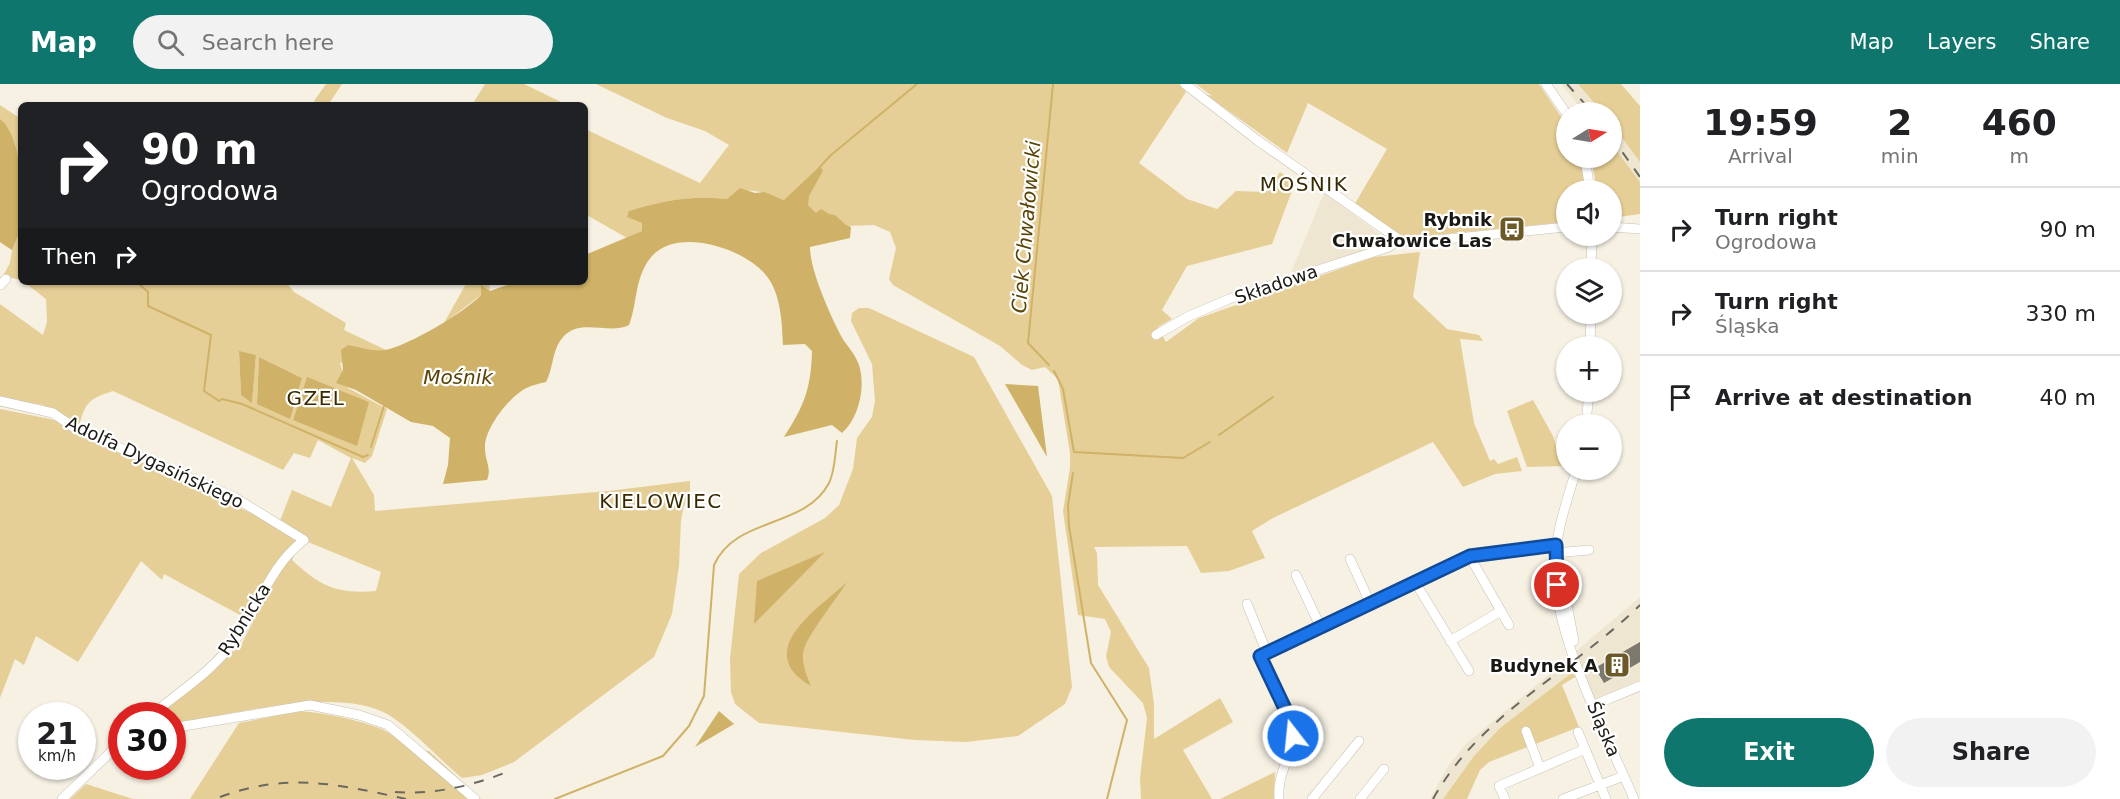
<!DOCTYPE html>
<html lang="en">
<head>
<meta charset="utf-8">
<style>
  :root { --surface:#fff; --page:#f2f2f2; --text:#202124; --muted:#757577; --line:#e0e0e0; --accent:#0f766e }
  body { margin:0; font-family:"DejaVu Sans",sans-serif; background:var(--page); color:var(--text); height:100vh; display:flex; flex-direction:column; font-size:22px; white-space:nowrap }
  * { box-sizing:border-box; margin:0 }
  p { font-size:20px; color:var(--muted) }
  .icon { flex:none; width:33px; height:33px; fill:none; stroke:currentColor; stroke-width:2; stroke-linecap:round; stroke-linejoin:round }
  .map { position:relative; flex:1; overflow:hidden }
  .drawer { display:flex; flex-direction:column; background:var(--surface); width:480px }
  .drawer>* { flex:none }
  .hud { position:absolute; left:18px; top:18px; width:570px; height:183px; border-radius:9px; box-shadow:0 2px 4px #0004; background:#202124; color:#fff; overflow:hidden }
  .needle { width:39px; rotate:79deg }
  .buttons { position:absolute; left:1556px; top:18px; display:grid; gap:12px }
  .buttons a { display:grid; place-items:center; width:66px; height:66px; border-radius:50%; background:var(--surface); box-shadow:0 2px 4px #0004; font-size:30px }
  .speed { position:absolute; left:18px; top:618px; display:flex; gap:12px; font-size:30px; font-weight:700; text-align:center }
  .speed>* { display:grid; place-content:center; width:78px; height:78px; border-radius:50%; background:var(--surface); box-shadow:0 2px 4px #0004; line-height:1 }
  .speed small { font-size:15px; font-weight:400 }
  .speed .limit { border:9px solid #d22; background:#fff; color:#111 }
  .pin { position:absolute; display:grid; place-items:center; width:51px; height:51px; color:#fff; margin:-26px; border:3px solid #fff; border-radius:50%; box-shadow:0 2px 6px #0007 }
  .me { position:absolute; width:66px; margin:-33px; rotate:344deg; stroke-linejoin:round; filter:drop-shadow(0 0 4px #0008) }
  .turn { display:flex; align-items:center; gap:21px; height:126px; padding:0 24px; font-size:27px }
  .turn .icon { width:78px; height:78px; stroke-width:2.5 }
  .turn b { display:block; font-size:42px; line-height:51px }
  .then { display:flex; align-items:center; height:57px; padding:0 24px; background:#0003; gap:12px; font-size:22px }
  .eta { display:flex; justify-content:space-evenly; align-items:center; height:102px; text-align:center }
  .eta b { font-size:36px; font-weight:600; line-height:42px }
  .primary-button { display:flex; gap:12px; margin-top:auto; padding:12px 24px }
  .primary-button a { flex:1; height:69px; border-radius:36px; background:var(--accent); color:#fff; font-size:24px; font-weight:600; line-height:69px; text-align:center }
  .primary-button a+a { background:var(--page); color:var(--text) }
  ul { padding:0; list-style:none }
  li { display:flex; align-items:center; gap:18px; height:84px; padding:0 24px; border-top:2px solid var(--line) }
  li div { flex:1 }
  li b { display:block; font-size:22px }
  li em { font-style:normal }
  header { display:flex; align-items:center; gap:36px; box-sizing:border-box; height:84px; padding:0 30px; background:var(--accent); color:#fff }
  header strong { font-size:28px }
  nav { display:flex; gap:33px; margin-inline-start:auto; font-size:21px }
  .search { width:420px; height:54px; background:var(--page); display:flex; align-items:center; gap:15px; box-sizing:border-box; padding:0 21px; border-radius:33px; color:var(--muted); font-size:22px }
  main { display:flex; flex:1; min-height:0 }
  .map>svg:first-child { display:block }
</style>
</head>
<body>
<header>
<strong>Map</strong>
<div class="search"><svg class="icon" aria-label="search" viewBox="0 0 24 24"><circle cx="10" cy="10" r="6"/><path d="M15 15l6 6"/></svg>Search here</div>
<nav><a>Map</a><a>Layers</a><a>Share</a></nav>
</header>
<main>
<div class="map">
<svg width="1640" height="715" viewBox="0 0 1640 715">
  <rect width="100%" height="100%" fill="#f6f1e3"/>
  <path fill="#eee6d1" d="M1561 0H1578L1602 28H1584Z
    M1611 39 1640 78V98L1611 59Z
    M1324 109 1387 155 1386 160 1290 191Z
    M1640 513V599L1595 617 1578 583 1581 580 1576 567Z
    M1569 574 1574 587 1500 644 1474 672 1443 715H1430L1448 682 1467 659Z"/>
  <path fill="#e6cf96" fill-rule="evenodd" d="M326 0H342L328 21H320L314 17Z
    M485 0H524L561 18 559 21H472Z
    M596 0H1179L1186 8 1139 79 1187 115 1217 125 1236 107 1266 108 1280 88 1295 99 1272 160 1187 182 1162 226 1172 235 1158 243 1166 258 1199 234 1374 173 1420 168 1413 213 1447 245 1479 251 1483 257 1460 255 1474 339 1490 377 1494 375 1498 380 1517 373 1522 387 1495 390 1463 403 1433 358 1273 434 1252 447 1265 474 1229 487 1201 489 1187 462 1094 463 1097 469 1098 501 1149 584 1154 620V655L1220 614 1233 638 1183 666 1212 715H1141L1140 694 1147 634 1143 619 1109 583 1106 572 1111 548 1105 535 1078 531 1063 427 1070 384V369L1058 295 1045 283 1032 286 1022 281 1000 262 893 201 889 195 896 164 890 148 874 141 846 142C837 132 829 128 816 130L808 121V112L823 87 784 116C765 109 743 99 727 115 691 111 664 116 630 127L642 139V147L627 154 585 130V45L700 99 729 61 705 47 667 34Z
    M1196 0H1539L1566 40V74H1580L1586 106H1566V138L1404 154 1353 123 1387 65 1308 19 1287 69 1205 10 1212 12Z
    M1578 0H1621L1640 22V78L1611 39V28H1602Z
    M0 21 21 35V196L3 192 10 179 12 166 0 158Z
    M1611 59 1640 98V130L1611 134V106H1597L1591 74H1611Z
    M24 198H286L294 208 346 239 344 246 386 266 340 279 348 304 387 325 372 372 365 379 352 374 374 411 375 427 608 407 690 397V412L684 422 681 436 679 482 672 530 654 573 514 678 482 691 462 694C438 674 415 648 389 631 339 601 229 631 173 640L172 632 163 631V628L241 561 253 538 164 490 162 496 141 477 78 578 36 552 24 581 15 575 0 614V325L55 336 278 442 292 406 331 423 351 374 318 356 310 374 294 369 283 386 113 307C89 315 86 317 79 342L43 321 0 314V220L43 251 47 238 46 215ZM239 268 256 271 252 318 241 311ZM259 273 302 294 257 320ZM307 294 368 318 293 336ZM308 458 381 488 376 507C337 510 321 503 292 476L296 467Z
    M467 198H489L490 207 481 201V211L444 239Z
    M859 224H869L974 273 1052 412 1072 603 1065 620 1018 652 966 658 915 656 759 639 735 620 731 608 730 575 739 490 761 469 825 434 839 421 853 385 857 354 872 333 875 317 872 280 851 237 852 229Z
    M1533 316 1553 352 1562 382 1527 383 1507 327Z
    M1574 587 1575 593 1562 601 1579 643 1489 678 1480 686 1467 715H1443L1474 672 1500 644Z
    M300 627C326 629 354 635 379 644 401 652 401 668 429 667L481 715H190L239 639Z
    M1275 688 1274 715H1220Z
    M86 700 133 715H70Z"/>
  <path fill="#cfb267" d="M0 35C22 52 24 113 21 139 20 148 15 158 12 166L0 158Z
    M820 82 823 87 809 112 808 121 816 129 821 125 829 130 835 131 846 141 851 143 850 154 810 163C810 186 829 228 840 250 845 260 855 269 859 281 866 303 859 334 842 349L832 341 784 353C804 322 811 305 812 267L805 260 783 261C782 238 781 208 765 190 743 164 678 143 652 172 634 193 638 218 629 241 608 252 577 231 560 257 552 269 553 285 546 298 538 300 527 302 520 308 506 318 484 346 485 364 485 377 492 384 487 396L443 400 448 381 450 354 433 342 411 338 356 306 336 299 343 286 341 266 348 261C359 263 373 268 385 266 408 262 465 228 481 211V201L490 207 516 198H585V171L642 147V139L627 133 629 127C664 116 691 111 727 115L740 104 755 109 764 108 784 116Z
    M239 267 256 271 252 319 241 311Z
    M259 273 302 294 290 335 257 320Z
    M307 293 369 318 357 362 293 336Z
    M1005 300 1038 302 1047 373Z
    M825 468 754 540 757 497Z
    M847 498C837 515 804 554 803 570 802 581 807 592 811 602 751 567 818 525 847 498Z
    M719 627 734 640 695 663Z"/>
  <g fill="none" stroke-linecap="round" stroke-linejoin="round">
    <path stroke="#cfb267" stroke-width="2" d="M819 84 831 71 917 0
      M137 198 148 208V222L211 251 204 307 219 317 222 315 242 320 363 373 368 371
      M1049 281 1028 259 1053 0
      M1054 287 1063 305 1074 368 1183 374 1210 358
      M1219 351 1273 313
      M371 363 384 322
      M1073 389 1068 421 1069 442 1091 579 1127 636 1107 715
      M555 715 663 672 689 642 704 612 714 481C736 432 805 445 829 399 835 387 835 370 837 357"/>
  </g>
  <path fill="#7d786c" d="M1640 558V578L1604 599 1595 584Z"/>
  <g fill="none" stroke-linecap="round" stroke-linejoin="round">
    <g stroke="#c6c0b3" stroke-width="10">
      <path id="minor" d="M1185 0 1257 56 1401 157 1418 158 1566 143
        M1546 0 1566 29
        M1585 74 1590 106
        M1611 143 1640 145
        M1591 184 1592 152
        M0 201 6 195
        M1156 251 1187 233 1229 215 1389 163 1398 156
        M1590 262 1591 230
        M0 317 53 329 76 345 234 413 304 456C270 482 260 521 236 555 213 587 180 607 150 632
        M1586 340 1589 308
        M1576 386C1568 414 1557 444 1555 474 1550 546 1606 649 1634 715
        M1555 469 1589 466
        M1470 473 1509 541
        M1350 475 1371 521
        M1296 491 1321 544
        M1415 498 1469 587
        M1564 505 1574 557
        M1247 520 1267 569
        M1450 557 1501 527
        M1594 621 1640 602
        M172 644 310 621 359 631 388 641 475 715
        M1526 647 1540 684
        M1578 648 1606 715
        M62 715 122 657
        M1279 715C1277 694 1287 679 1292 660 1298 636 1271 594 1260 572L1463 475 1486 469 1556 461
        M1312 715 1359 657
        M1360 715 1384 685
        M1505 715 1499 702 1585 665
        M1563 715 1624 692"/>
    </g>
    <use href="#minor" stroke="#fff" stroke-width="9"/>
    <path stroke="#6b6860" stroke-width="2" stroke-dasharray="10 10" stroke-linecap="butt" d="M1567 0 1592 28
      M1611 52 1640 93
      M395 708C433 711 471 702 507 688
      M220 713C288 688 337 700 406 715
      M1433 715C1481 629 1572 588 1640 521"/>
  </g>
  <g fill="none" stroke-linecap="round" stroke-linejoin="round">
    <g stroke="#114b97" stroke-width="15">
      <path id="route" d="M1293 652 1288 631 1260 572 1470 472 1556 461 1557 501"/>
    </g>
    <use href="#route" stroke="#1a73e8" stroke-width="10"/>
  </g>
  <defs>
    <g id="bus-square" transform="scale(1.35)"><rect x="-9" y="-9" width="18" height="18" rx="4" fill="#6c5927" stroke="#fefefe"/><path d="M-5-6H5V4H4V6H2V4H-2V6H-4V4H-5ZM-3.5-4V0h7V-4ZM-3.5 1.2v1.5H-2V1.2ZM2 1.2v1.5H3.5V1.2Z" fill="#fff"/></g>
    <g id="building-square" transform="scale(1.35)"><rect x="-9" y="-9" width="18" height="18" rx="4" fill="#6c5927" stroke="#fefefe"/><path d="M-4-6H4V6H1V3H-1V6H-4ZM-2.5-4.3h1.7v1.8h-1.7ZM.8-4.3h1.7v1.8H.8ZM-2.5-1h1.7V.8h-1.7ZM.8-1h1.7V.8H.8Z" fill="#fff"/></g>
  </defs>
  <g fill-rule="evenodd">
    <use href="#bus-square" x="1512" y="145"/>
    <use href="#building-square" x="1617" y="581"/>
  </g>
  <g text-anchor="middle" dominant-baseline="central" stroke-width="4.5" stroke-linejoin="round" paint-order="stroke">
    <g font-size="18" font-weight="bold" fill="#1a1813" stroke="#fefefe" text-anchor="end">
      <text x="1492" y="135">Rybnik<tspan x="1492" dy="21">Chwałowice Las</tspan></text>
      <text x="1598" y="581">Budynek A</text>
    </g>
    <g font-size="18" fill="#1a1813" stroke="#fefefe">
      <text transform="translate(1276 200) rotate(-19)">Składowa</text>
      <text transform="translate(155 378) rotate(25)">Adolfa Dygasińskiego</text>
      <text transform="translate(244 535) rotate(-58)">Rybnicka</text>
      <text transform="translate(1604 645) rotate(67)">Śląska</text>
    </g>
    <g font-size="20" letter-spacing="1.5" fill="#372900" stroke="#fefefe">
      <text x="1304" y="100">MOŚNIK</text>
      <text x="316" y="314">GZEL</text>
      <text x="661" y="417">KIELOWIEC</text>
    </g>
    <g font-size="20" font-style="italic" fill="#584305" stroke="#fefefe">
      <text transform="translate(1026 143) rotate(-85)">Ciek Chwałowicki</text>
      <text x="458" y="293">Mośnik</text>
    </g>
  </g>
</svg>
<div class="buttons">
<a><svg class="needle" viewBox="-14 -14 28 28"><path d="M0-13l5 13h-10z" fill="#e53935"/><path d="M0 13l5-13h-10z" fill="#757577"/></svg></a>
<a><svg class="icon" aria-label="sound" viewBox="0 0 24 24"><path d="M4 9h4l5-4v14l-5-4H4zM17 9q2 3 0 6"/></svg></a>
<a><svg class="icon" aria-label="layers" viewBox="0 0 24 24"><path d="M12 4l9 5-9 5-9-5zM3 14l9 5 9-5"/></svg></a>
<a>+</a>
<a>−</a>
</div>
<div class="speed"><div>21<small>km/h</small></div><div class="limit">30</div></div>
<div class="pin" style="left:1557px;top:501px;background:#d93025"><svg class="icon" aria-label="arrive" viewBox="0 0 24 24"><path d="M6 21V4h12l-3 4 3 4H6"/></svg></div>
<svg class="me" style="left:1293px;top:652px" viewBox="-20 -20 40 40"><circle r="17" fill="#1a73e8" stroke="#fff" stroke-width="3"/><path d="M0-11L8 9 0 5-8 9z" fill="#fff"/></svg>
<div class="hud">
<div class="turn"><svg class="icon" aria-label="right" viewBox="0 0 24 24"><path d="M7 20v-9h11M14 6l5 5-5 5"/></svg><div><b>90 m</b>Ogrodowa</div></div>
<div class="then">Then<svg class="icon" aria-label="right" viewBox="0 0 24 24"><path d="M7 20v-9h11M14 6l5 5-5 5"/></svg></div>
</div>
</div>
<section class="drawer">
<div class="eta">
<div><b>19:59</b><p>Arrival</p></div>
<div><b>2</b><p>min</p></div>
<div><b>460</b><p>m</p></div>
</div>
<ul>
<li><svg class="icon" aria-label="right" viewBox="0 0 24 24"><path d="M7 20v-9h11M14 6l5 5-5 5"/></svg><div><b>Turn right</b><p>Ogrodowa</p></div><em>90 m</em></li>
<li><svg class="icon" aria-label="right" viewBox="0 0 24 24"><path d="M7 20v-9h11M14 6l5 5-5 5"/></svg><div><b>Turn right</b><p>Śląska</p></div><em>330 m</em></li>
<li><svg class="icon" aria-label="arrive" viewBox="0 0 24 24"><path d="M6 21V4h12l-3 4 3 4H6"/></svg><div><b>Arrive at destination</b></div><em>40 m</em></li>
</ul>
<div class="primary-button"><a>Exit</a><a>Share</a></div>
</section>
</main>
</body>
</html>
